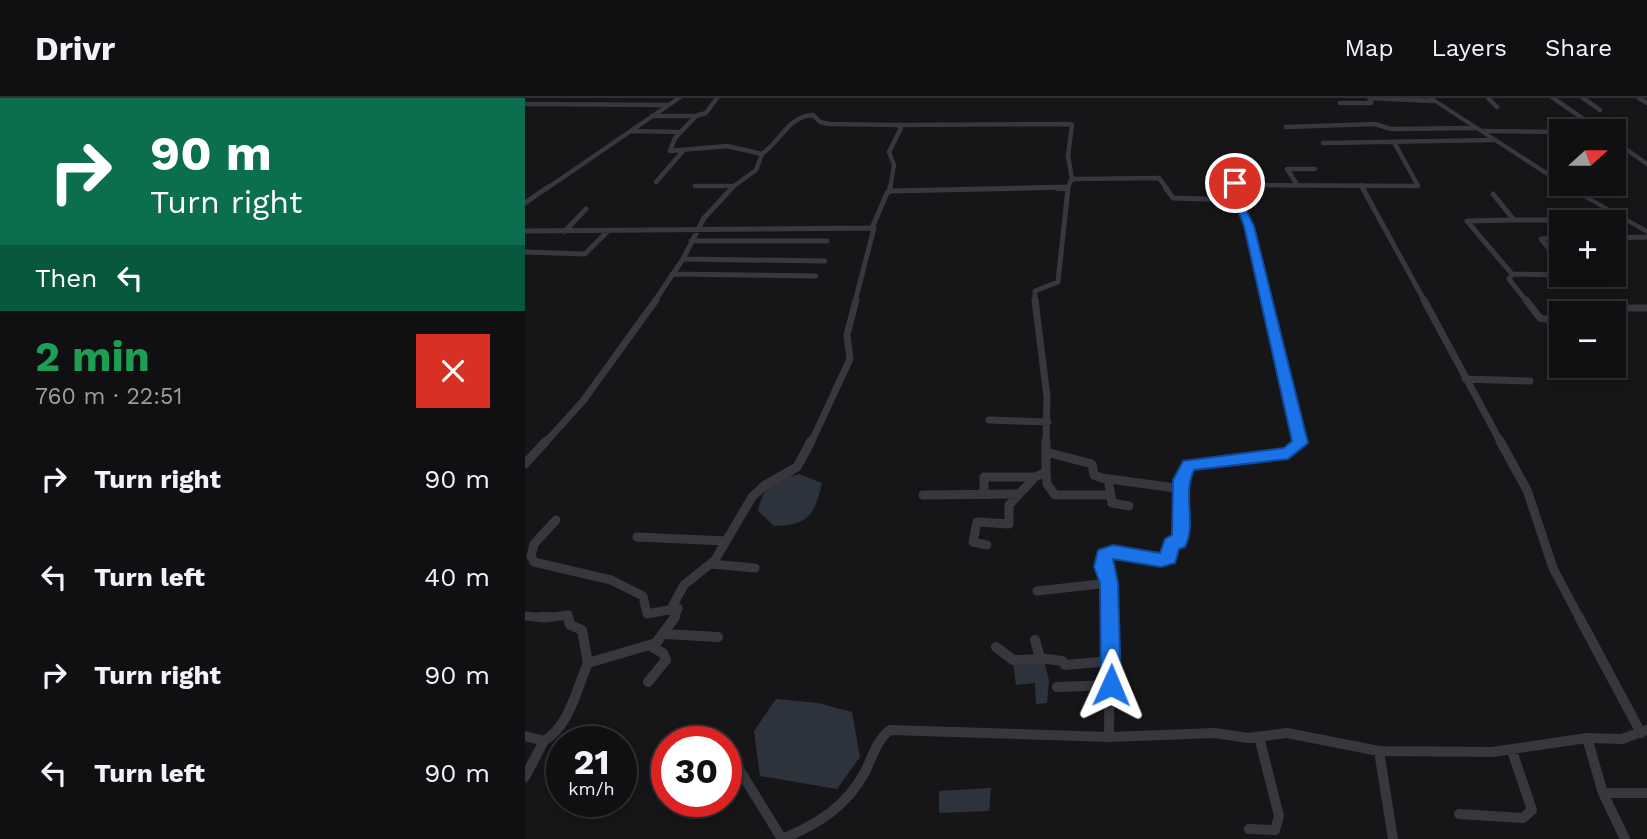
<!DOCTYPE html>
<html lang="en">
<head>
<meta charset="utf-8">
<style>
  :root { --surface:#101012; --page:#19191b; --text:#f1f3f6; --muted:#9c9d9f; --line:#303032 }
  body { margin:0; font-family:"Work Sans",sans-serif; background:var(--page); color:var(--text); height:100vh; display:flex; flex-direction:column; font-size:26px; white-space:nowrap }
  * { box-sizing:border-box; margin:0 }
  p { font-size:23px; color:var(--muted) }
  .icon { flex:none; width:38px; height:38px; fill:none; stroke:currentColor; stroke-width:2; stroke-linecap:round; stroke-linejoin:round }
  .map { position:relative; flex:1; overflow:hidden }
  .panel { display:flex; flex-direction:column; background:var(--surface); width:525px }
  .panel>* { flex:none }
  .top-card { background:#0b6e4f; color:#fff; overflow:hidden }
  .needle { width:46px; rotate:69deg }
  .controls { position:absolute; left:1024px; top:21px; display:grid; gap:14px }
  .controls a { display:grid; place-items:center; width:77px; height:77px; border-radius:0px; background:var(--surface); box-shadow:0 4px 10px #0003,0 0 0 2px var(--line); font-size:35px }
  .speed { position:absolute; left:21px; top:628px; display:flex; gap:14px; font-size:35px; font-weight:700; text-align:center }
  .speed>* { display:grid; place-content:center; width:91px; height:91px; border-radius:50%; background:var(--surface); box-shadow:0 4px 10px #0003,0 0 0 2px var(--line); line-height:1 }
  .speed small { font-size:18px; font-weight:400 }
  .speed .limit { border:10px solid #d22; background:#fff; color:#111 }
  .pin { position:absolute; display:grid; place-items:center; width:60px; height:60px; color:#fff; margin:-30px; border:4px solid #fff; border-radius:50%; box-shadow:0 2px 7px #0007 }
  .me { position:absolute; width:77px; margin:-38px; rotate:1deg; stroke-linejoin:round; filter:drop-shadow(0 0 5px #0008) }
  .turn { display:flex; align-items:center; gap:24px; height:147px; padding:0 35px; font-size:32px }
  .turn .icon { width:91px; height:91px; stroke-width:2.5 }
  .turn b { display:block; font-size:49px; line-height:60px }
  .then { display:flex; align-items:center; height:66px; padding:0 35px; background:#0003; gap:14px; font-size:26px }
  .round { display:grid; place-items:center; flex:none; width:74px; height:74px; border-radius:0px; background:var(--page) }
  .summary { display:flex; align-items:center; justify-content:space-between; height:119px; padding:0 35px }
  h1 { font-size:42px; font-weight:700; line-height:52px; color:#1e9e55 }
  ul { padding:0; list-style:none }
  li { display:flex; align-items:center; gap:21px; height:98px; padding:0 35px }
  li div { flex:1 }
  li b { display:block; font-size:26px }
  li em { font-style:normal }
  header { display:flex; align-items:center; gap:42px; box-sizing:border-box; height:98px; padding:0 35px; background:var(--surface); border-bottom:2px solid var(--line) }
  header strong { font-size:33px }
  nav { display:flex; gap:38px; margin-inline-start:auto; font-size:24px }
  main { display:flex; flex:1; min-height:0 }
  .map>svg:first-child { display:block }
</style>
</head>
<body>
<header>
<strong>Drivr</strong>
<nav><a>Map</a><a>Layers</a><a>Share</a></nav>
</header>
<main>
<section class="panel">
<div class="top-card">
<div class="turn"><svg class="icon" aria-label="right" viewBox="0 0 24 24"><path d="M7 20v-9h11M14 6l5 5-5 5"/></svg><div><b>90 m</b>Turn right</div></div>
<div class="then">Then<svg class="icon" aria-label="left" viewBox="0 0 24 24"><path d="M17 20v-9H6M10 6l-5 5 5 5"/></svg></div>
</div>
<div class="summary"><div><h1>2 min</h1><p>760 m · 22:51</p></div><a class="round" style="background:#d93025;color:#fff"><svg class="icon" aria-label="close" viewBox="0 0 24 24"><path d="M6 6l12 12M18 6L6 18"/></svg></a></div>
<ul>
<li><svg class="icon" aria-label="right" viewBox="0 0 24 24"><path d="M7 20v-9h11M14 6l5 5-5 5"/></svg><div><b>Turn right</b></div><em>90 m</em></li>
<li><svg class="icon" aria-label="left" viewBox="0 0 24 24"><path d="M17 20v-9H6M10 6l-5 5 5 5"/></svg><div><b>Turn left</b></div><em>40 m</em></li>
<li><svg class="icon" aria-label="right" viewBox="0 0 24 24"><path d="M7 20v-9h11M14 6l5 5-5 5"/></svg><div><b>Turn right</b></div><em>90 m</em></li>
<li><svg class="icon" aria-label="left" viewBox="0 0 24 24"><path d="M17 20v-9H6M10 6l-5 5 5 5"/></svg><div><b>Turn left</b></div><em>90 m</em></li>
</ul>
</section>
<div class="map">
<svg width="1122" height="741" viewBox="0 0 1122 741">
  <rect width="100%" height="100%" fill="#161618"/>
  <path fill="#2c333c" d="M274 376 297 385C289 418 284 427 249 428L233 413C238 387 250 382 274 376Z
    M519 563 524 582 522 605 511 606 510 585 491 587 488 564Z
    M251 601 293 605 327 614 335 659 312 691 235 678 229 633Z
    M466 690 464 713 414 715V693Z"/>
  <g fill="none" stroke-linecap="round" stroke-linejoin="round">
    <path stroke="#37373d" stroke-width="4.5" d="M844 0 908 3
      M963 0 972 9
      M1028 0 1076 33
      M1058 0 1075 12
      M1114 0 1122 5
      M815 5H846V2
      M0 6 143 7
      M127 18H171L150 40 145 53 202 48 237 56C256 43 263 18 288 17L295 24 304 26 373 27 376 30 364 54 369 67 365 91
      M171 18 181 15 192 0
      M373 27 544 26 547 27 543 58 547 81
      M761 29 850 26 866 31 950 30
      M106 33 155 34
      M957 33 1036 34
      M1088 42 1122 66
      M798 45 969 42
      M131 84 158 53
      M771 85 762 71H790
      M836 87 838 91
      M170 88H209L206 91
      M209 88 231 72 237 56
      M21 91 154 0
      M533 91 543 90 546 82 550 81 634 80 642 91
      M710 91 708 87 893 88 869 44"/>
    <path stroke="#37373d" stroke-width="5" d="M640 89 648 100 711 102
      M709 89 724 128 742 204
      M837 89 900 204
      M364 94 365 89
      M968 96 989 122H1022L1036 134
      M0 105 23 89
      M0 133 347 130 362 95 366 93 543 89
      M39 134 61 111
      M1036 140 1016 141 1036 165
      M1088 140 1122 139
      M166 143H302
      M0 154 60 156 82 134
      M158 161 300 163
      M147 176 291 178
      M987 176 942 123 989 122
      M129 204 158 161 179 120 208 89
      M330 204 349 130
      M510 204V193L533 184 543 90
      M1002 204 984 181 987 176 1041 177"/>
    <path stroke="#37373d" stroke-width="7" d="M510 202 522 299 521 345
      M742 202 776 345
      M899 202 976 345
      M1001 202 1015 220 1036 224
      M1058 215V212L1066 210H1122
      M940 281 1005 283
      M464 322 523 324
      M20 345 58 303 131 202
      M286 345 325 261 322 237 331 202"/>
    <path stroke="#37373d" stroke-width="9" d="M521 343V354L567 366 569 377 577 380 658 391
      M975 343 1002 392 1028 470 1055 521
      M0 366 21 343
      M521 374 522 386 530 397H585
      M583 381 587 405 604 408
      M459 395V379H510
      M398 397 494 396
      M31 422 9 446 6 458 9 464 86 482 118 498 122 516 153 510
      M112 439 201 443
      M462 447 448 444 452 424 484 426V407L510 379 521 374V354
      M186 466 230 470
      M512 493 584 485
      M0 518 20 520 43 517 44 521
      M149 521 153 510 148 507 159 487 190 462 227 399 240 387 272 369 286 343
      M585 521 579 457 588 454 636 462 643 460 646 445 654 444 656 437V382L664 367 763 355 776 343"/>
    <path stroke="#37373d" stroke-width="10" d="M15 519H24
      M43 519 45 527 57 532 63 565
      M1054 519 1116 635
      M140 536 193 539
      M510 542 515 560 537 563 540 567 587 563
      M471 549 488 562 519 561
      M123 584 141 562 138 555 125 548
      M532 589 586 587
      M0 638 19 643 0 679
      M584 639 585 519
      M1062 640 1078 695 1100 741
      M19 643C45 627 51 592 63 565L131 545 150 519
      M152 644 159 634
      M854 653 868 741
      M142 660 139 668 142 675
      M201 662 209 663 257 741
      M1078 695H1122
      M934 716 998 720 1007 712 987 653
      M724 731 750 732 754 718 734 639
      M257 741C293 726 321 709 340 674 347 660 352 641 365 632L584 639 690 635 723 640 762 635 854 653 967 654 1062 640 1097 641 1122 632"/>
    <path fill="#37373d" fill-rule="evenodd" d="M902 0H909L1036 82V86H1042L1122 131V136L1034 86Z"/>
  </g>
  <path fill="#1a73e8" stroke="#114b97" stroke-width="2" d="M710 82 715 85 716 102 729 128 783 345 763 361 669 372C657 396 672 425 660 449L654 451 650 465 636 469 588 461 593 485 596 587 593 594 586 597 579 594 576 587 575 485 569 469 573 452 588 447 635 455 640 441 647 437 648 382 658 363 759 350 767 343 719 128 703 87Z"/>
</svg>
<div class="controls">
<a><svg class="needle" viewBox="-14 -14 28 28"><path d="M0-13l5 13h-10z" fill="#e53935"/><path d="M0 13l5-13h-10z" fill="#9c9d9f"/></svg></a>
<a>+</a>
<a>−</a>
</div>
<div class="speed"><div>21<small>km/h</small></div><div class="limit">30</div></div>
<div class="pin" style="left:710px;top:85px;background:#d93025"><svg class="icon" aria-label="arrive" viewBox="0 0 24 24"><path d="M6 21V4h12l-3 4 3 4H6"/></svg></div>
<svg class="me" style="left:586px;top:587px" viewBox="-20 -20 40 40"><path d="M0-17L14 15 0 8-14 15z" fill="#1a73e8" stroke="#fff" stroke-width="4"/></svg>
</div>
</main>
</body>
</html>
